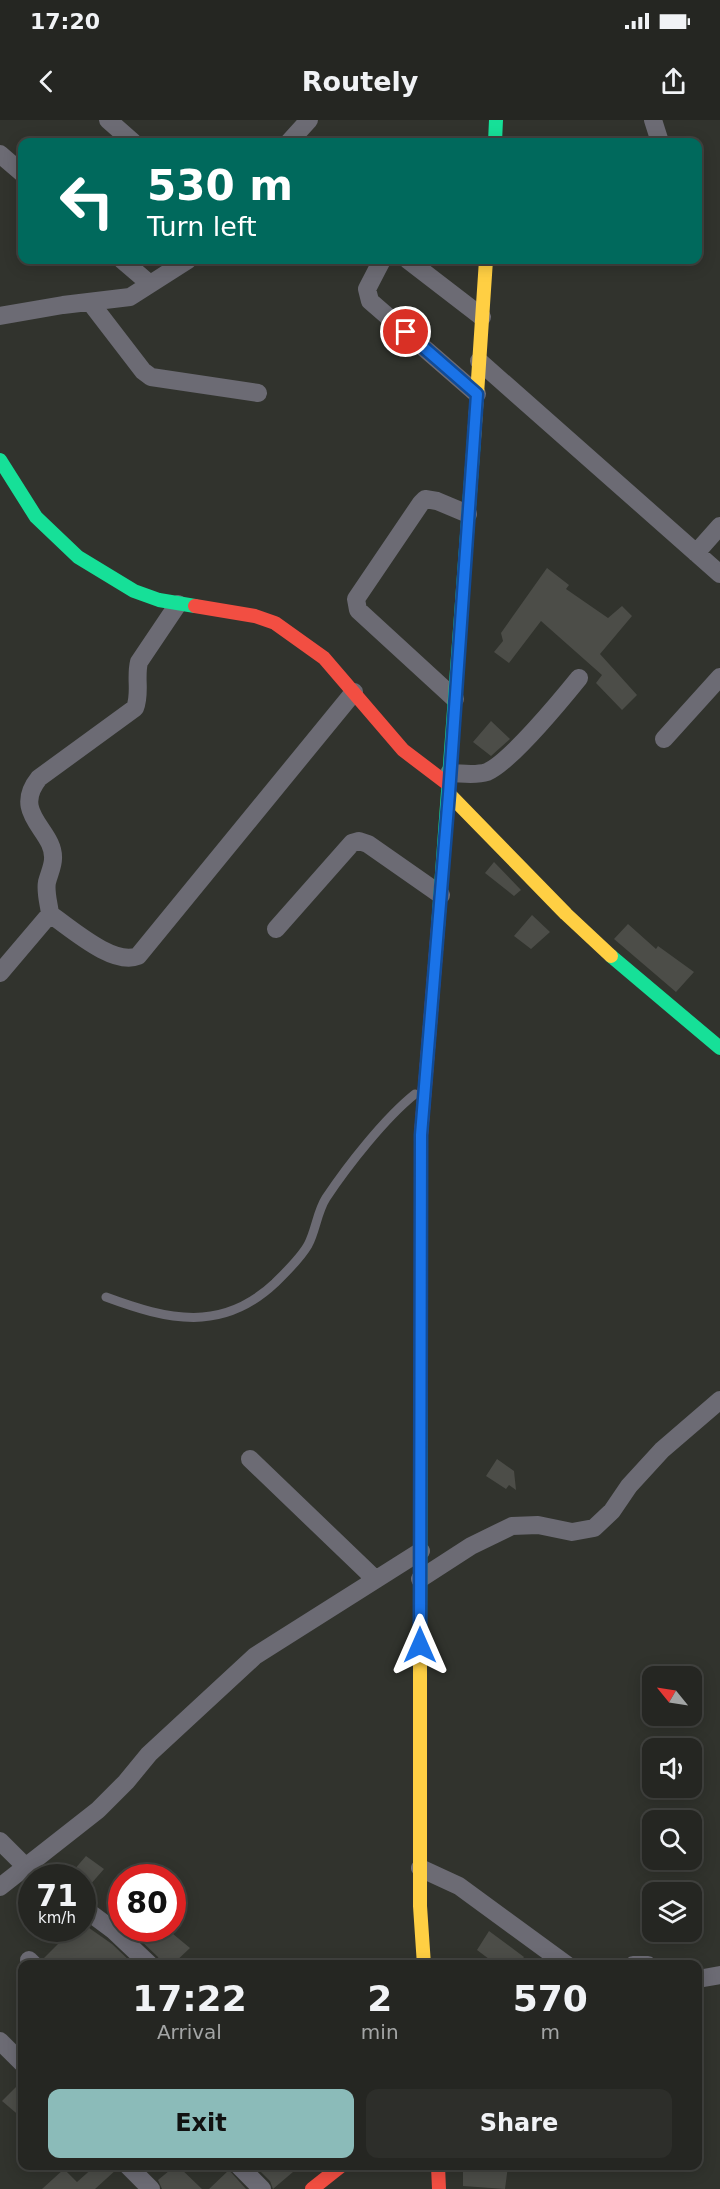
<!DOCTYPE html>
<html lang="en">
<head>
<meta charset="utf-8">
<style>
  :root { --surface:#252622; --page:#2d2e2a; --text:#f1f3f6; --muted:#a3a5a5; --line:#424340; --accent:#8bbbb9 }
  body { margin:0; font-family:"DejaVu Sans",sans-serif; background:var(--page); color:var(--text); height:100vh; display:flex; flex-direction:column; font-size:22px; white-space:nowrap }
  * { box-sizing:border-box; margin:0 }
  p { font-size:20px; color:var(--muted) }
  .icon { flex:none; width:33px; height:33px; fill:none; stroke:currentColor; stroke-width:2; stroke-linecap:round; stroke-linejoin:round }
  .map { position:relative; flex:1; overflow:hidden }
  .drawer { position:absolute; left:18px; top:1840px; width:684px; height:210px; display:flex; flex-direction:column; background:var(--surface); border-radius:12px; box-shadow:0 3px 15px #0003,0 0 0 2px var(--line) }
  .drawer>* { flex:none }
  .hud { position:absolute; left:18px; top:18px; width:684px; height:126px; border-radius:12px; box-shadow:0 3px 15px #0003,0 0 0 2px var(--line); background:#00695c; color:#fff; overflow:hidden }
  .needle { width:39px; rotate:300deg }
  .controls { position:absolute; left:642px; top:1546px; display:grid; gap:12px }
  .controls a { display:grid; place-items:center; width:60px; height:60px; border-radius:12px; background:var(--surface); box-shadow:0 3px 15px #0003,0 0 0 2px var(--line); font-size:30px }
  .speed { position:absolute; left:18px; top:1744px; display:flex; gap:12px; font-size:30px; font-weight:700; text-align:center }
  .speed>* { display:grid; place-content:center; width:78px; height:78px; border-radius:50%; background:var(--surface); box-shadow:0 3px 15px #0003,0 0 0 2px var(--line); line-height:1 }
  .speed small { font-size:15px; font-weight:400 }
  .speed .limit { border:9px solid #d22; background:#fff; color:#111 }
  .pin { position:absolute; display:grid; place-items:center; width:51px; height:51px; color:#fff; margin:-26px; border:3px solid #fff; border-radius:50%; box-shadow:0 2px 6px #0007 }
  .me { position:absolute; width:66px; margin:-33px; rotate:0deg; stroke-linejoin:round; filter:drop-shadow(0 0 4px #0008) }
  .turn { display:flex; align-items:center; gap:21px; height:126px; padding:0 30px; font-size:27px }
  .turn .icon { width:78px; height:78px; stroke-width:2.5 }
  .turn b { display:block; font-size:42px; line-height:51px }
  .eta { display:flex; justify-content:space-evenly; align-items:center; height:102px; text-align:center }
  .eta b { font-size:36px; font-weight:800; line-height:42px }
  .cta { display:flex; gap:12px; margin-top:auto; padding:12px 30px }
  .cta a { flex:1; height:69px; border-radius:12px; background:var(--accent); color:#111; font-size:24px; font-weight:800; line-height:69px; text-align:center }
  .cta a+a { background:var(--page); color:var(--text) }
  .status { display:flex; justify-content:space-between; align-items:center; height:42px; padding:0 30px; background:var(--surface); direction:ltr }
  .status svg { height:16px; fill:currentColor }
  header { display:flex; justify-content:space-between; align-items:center; height:78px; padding:0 30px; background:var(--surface); font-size:27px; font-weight:800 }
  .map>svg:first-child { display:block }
</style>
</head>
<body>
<div class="status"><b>17:20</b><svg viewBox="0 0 49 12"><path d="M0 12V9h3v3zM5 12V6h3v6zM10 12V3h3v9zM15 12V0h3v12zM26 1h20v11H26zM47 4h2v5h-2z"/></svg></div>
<header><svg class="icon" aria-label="back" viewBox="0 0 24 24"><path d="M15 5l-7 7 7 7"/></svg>Routely<svg class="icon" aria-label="share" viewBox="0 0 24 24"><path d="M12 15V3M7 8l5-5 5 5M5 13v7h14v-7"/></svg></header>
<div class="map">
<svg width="720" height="2069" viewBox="0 0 720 2069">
  <rect width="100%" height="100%" fill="#31332d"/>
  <path fill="#4c4d48" d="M547 448 569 465 566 469 608 498 622 486 632 496 600 534 637 575 622 590 596 563 602 555 541 501 509 543 494 532 503 521 501 513Z
    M491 601 510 619 491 636 473 622Z
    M494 742 521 770 514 776 485 753Z
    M532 795 550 812 531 829 514 816Z
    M628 804 656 829 658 826 694 852 676 872 614 819Z
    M497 1339 514 1351 516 1370 509 1365 506 1369 486 1356Z
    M86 1736 104 1749 82 1774V1758H67Z
    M82 1803 112 1824 134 1845H88L79 1838 72 1845H45L43 1839 62 1820 51 1809H82Z
    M138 1809H167L190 1828 172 1845H161L158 1837 134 1814Z
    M489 1811 524 1837 518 1845H497L477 1830Z
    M22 1961V1998L2 1981Z
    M95 2046H117V2049L95 2069H42L64 2049 77 2062Z
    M175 2046H178L202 2069H162L158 2060Z
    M255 2046H300L273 2069 270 2061Z
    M463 2046H508L505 2069 463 2066Z
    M229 2050 246 2069H209Z"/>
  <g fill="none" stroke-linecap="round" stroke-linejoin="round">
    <path stroke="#6c6b74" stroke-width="9" d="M106 1177C168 1200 222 1213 275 1163 287 1151 300 1139 308 1125 316 1110 317 1092 326 1078 348 1045 385 998 415 974"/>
    <path stroke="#6c6b74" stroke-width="18" d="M108 0 133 22
      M653 0 660 22
      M289 22 309 0
      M0 34 22 53
      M122 140 150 164
      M382 140 367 169 370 181 477 274
      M408 140 482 197
      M90 182 143 251 151 257 258 273
      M0 196 63 185 130 177 188 140
      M479 241 720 454
      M696 433 720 406
      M455 579 358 490 356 479 421 383 425 379 437 381 468 394
      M664 619 720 557
      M449 653C461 653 475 656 487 652 510 642 562 579 579 558
      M50 794C49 784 45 772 47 762 49 754 53 746 53 739 55 710 10 694 39 658L135 588C141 573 135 558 139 542L178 484
      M276 809 352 723 359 721 368 724 441 775
      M0 853 50 794C72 809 113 846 138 836L354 572
      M250 1339 375 1459
      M420 1459 471 1426 512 1406 538 1405 572 1412 594 1408 612 1391 629 1366 662 1330 720 1280
      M0 1721 25 1746 42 1758
      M420 1748 459 1766 567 1845
      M0 1767 98 1690 126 1662 149 1634 255 1536 421 1431
      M82 1787 113 1810 150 1845
      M29 1840 34 1845
      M633 1845H648
      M698 1859 720 1855
      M0 1921 22 1943
      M128 2046 151 2069
      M239 2046 262 2069"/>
    <path stroke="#16e098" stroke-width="14" d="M495 22 496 0
      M0 340 36 397 78 437 134 471 159 480 195 486
      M438 807 474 319
      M611 836 720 928
      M420 1528 421 1248"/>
    <path stroke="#ffcf43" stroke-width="14" d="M474 319 486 140
      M449 674 566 794 611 836
      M420 1528V1786L424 1845"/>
    <path stroke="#f24e42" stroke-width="14" d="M195 486 255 496 275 503 324 538 403 630 449 665
      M421 1248V1015L438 807
      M438 2046 439 2069
      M312 2069 341 2046"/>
  </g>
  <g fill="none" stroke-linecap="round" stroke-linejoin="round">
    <g stroke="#114b97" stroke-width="15">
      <path id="route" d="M406 212 477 274 449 674 421 1015 420 1525"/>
    </g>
    <use href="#route" stroke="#1a73e8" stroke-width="10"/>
  </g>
</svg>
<div class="controls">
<a><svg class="needle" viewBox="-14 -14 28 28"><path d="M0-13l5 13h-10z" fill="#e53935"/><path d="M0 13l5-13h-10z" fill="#a3a5a5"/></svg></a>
<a><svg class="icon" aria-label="sound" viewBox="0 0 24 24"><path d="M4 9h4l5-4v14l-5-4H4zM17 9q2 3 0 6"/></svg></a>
<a><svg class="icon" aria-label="search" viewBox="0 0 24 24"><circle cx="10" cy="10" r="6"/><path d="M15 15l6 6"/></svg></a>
<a><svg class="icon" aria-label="layers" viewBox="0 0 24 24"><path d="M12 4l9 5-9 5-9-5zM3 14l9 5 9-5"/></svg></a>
</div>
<div class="speed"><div>71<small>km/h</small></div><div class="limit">80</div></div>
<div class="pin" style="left:406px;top:212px;background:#d93025"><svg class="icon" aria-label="arrive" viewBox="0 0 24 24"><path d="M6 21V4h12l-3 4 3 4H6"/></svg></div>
<svg class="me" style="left:420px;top:1525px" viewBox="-20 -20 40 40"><path d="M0-17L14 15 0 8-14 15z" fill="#1a73e8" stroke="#fff" stroke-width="4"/></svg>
<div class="hud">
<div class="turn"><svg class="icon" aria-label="left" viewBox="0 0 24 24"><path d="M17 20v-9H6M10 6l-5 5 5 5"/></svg><div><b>530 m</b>Turn left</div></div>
</div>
<section class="drawer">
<div class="eta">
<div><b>17:22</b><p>Arrival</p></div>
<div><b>2</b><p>min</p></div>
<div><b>570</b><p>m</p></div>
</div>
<div class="cta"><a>Exit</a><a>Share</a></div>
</section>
</div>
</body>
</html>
